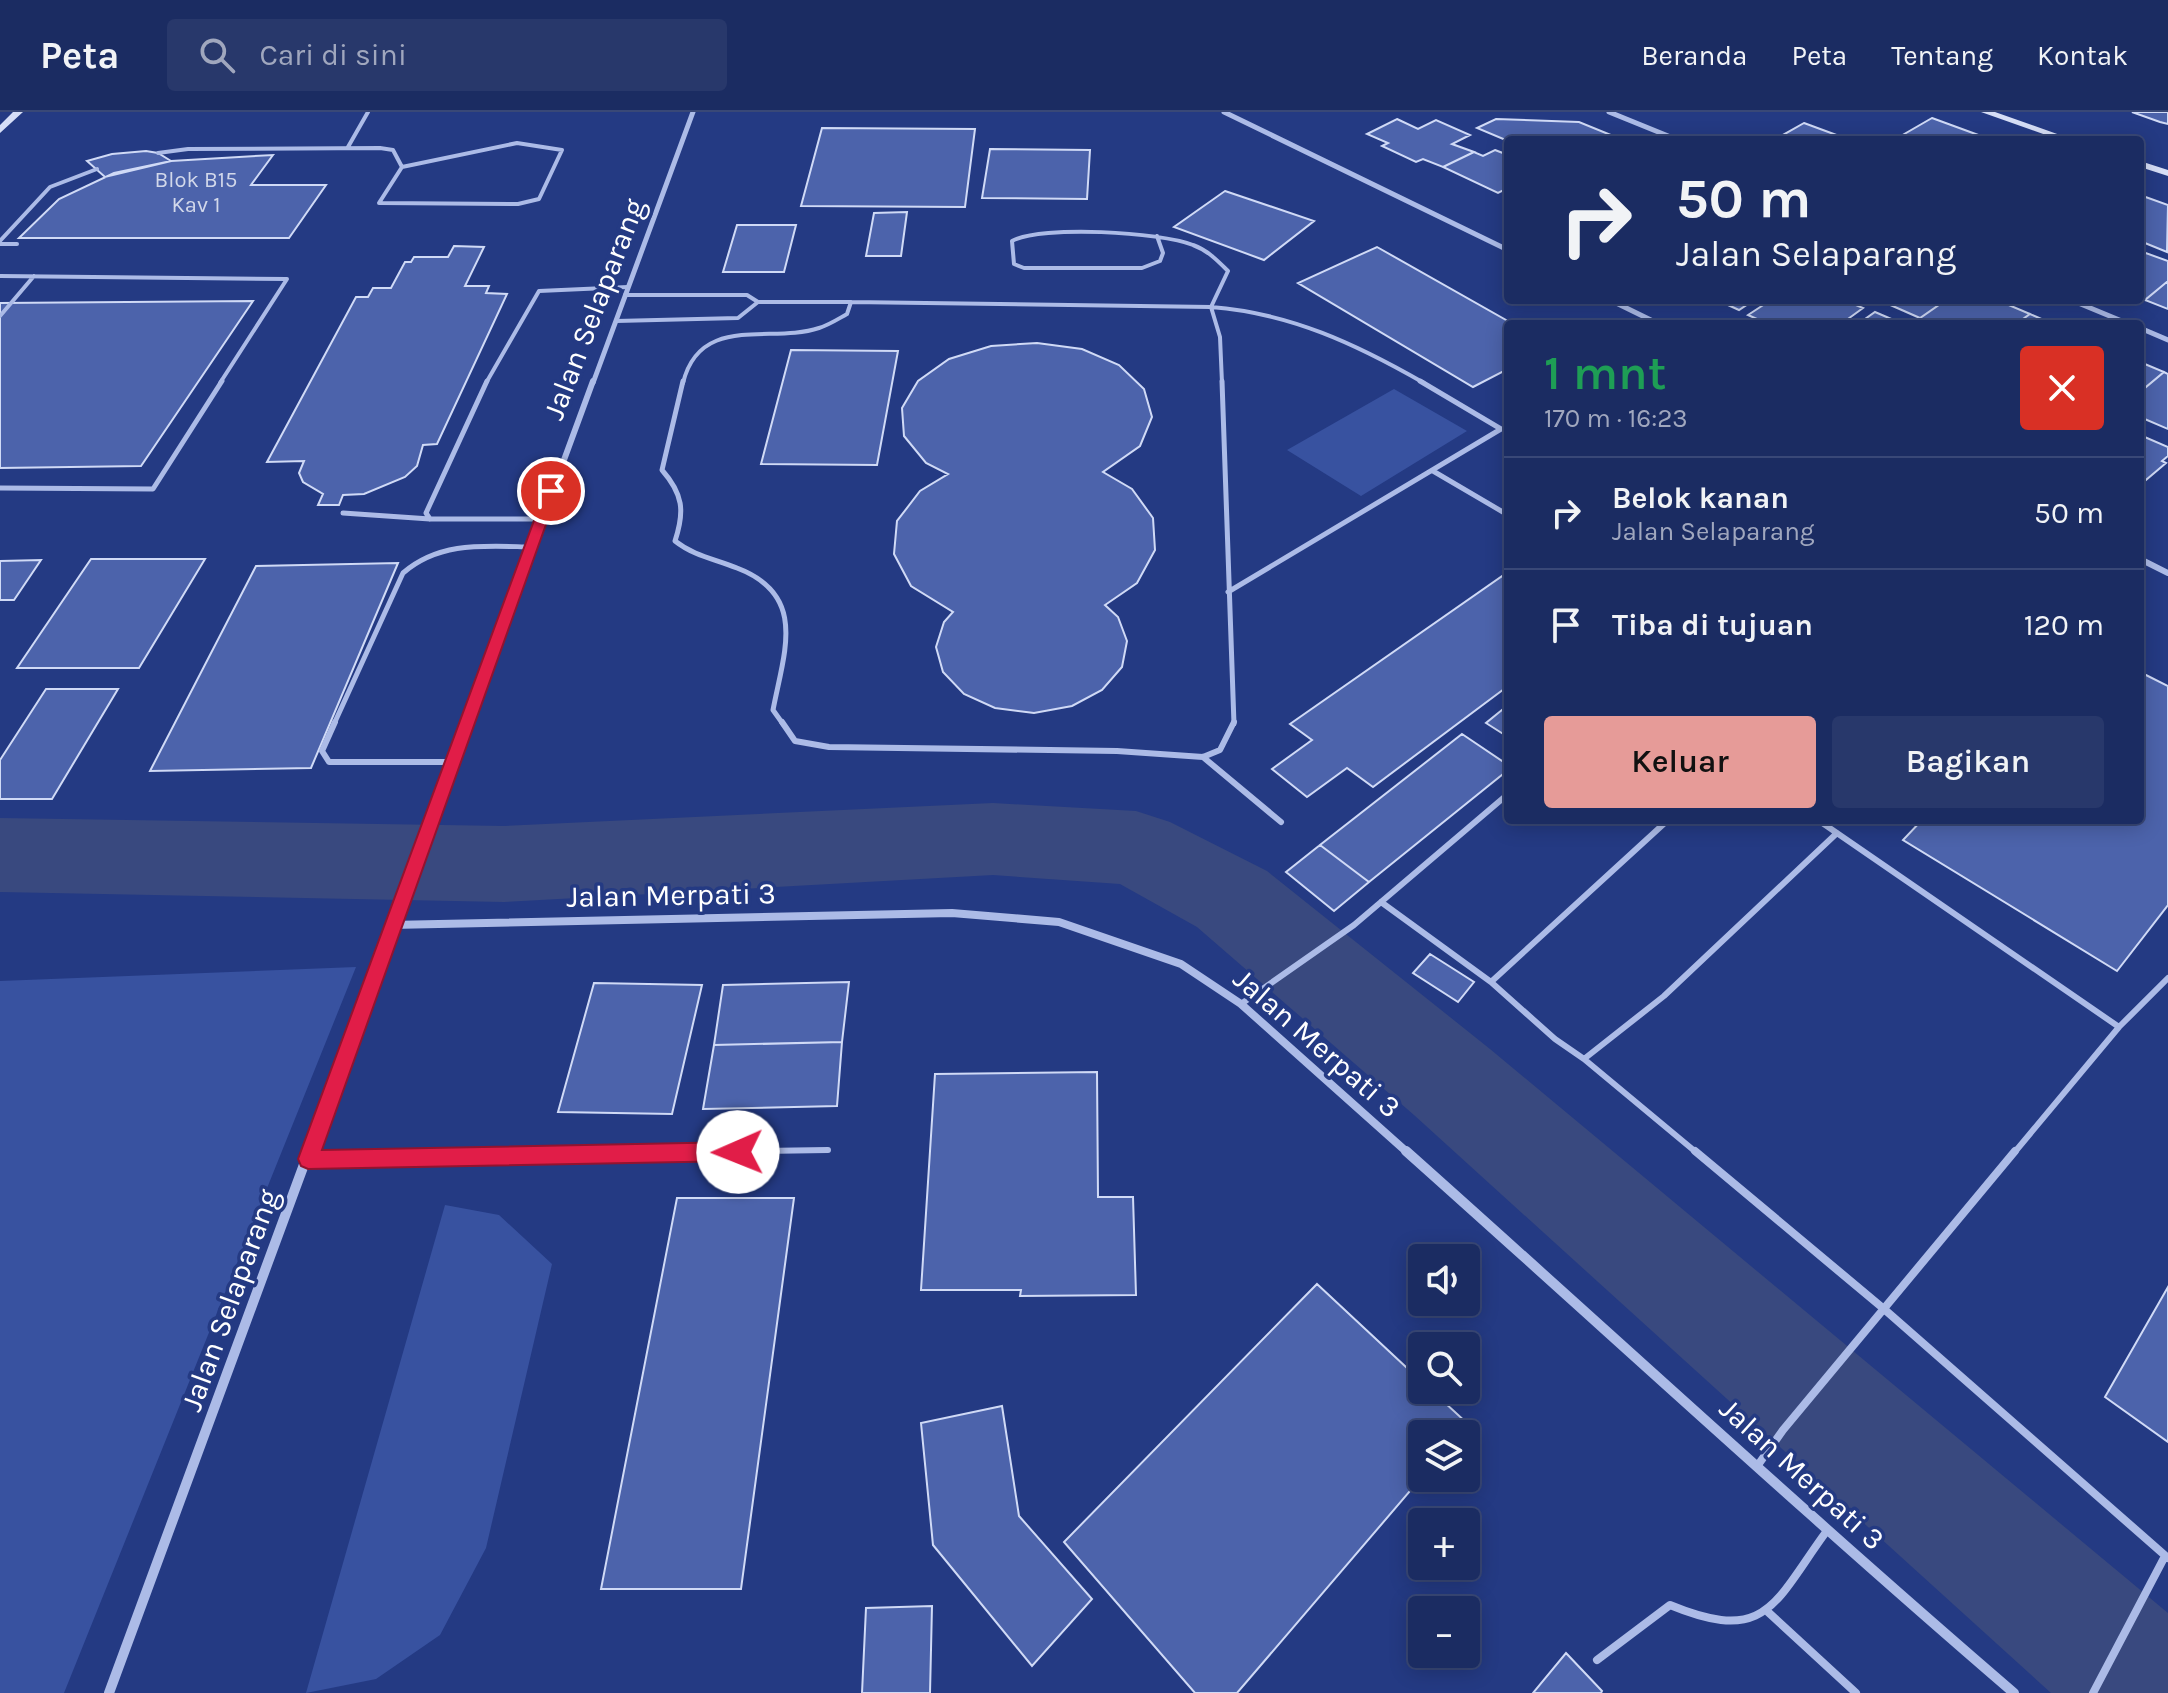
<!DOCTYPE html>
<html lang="id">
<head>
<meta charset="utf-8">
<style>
  :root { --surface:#1b2c62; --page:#28386b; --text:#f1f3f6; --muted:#a0a7be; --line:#394877; --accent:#e69b98 }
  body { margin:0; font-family:Karla,sans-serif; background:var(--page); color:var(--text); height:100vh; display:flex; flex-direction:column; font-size:30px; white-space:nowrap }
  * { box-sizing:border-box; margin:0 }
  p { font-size:26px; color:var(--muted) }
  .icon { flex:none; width:44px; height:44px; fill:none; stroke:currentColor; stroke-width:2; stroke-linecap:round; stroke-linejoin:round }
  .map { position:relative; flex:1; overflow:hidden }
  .details { position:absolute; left:1504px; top:208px; width:640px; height:504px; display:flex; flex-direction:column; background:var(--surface); border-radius:8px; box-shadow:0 4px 20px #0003,0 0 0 2px var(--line) }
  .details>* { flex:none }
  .banner { position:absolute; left:1504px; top:24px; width:640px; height:168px; border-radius:8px; box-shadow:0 4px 20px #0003,0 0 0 2px var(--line); background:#1b2c62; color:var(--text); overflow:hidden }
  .tools { position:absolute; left:1408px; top:1132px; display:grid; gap:16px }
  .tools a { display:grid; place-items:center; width:72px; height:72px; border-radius:8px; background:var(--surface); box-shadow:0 4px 20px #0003,0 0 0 2px var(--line); font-size:40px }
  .pin { position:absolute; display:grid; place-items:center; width:68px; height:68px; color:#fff; margin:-34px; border:4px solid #fff; border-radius:50%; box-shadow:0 2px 8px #0007 }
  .me { position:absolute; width:88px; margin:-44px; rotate:269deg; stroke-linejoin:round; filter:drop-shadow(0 0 6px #0008) }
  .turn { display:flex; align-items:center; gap:28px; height:168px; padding:0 40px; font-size:36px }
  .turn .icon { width:104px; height:104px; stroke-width:2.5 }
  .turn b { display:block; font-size:56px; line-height:68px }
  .round { display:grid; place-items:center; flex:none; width:84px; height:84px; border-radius:8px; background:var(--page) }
  .head { display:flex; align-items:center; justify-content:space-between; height:136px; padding:0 40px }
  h1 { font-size:48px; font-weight:600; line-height:60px; color:#1e9e55 }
  .cta { display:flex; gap:16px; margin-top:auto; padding:16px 40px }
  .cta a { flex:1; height:92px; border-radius:8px; background:var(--accent); color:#111; font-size:32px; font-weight:600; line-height:92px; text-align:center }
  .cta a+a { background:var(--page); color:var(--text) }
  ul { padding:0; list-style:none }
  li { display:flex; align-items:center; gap:24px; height:112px; padding:0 40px; border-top:2px solid var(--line) }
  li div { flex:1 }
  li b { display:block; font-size:30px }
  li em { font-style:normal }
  header { display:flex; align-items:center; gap:48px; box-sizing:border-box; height:112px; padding:0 40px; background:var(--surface); border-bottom:2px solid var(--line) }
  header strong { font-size:38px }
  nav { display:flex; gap:44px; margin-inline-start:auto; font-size:28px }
  .search { width:560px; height:72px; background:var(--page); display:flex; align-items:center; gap:20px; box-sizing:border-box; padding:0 28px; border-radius:8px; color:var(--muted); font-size:30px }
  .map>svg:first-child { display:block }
</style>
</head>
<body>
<header>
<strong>Peta</strong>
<div class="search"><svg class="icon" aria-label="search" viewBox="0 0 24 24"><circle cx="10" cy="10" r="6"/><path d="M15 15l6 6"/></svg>Cari di sini</div>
<nav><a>Beranda</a><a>Peta</a><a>Tentang</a><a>Kontak</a></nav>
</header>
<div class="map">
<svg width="2168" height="1581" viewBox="0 0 2168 1581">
  <rect width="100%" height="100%" fill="#243a83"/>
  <path fill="#3852a0" d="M1394 277 1467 319 1361 384 1287 338Z
    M356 855 64 1581H0V869Z
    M445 1093 499 1103 552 1152 486 1436 440 1523 376 1567 306 1581Z"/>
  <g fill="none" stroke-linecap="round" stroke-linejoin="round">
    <path fill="#39497f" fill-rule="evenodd" d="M993 691 1136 699 1170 710 1267 759 1490 937 2168 1501V1581H2051L1414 1003 1197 815 1120 772 993 763 504 790 0 780V706L504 714Z"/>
  </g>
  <path fill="#4c63ab" stroke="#d0daf6" stroke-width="2" d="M2132 0H2168V12L2160 10Z
    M1932 6 1992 28H1894Z
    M1397 7 1418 17 1436 8 1470 23 1452 32 1474 40 1443 55 1423 47 1416 50 1382 34 1388 31 1367 22Z
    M1496 7 1579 10 1623 28 1508 29 1477 16Z
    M1804 11 1850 28H1774Z
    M822 16 975 17 965 95 801 94Z
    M990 37 1090 38 1087 87 982 86Z
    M1495 38 1508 43V76L1498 81 1443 55 1474 40 1483 44Z
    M146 39 158 41 171 49 105 65 87 49 112 42Z
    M273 43 251 73H326L289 126H19L59 87 114 61 171 49Z
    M1225 79 1314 109 1264 148 1174 115Z
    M2140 83 2168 93 2167 140 2140 129Z
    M907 100 901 144H866L874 101Z
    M737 113H796L784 160H723Z
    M454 134 484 135 465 174H489L486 181 507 182 437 332 423 333 417 354 405 365 364 382 343 383 339 393H318L323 382 303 370 299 361 304 349 267 350 356 185H368L373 176H391L405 150H411L414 145H448Z
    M1377 135 1513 212H1508V257L1473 275 1298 171Z
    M2140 139 2168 149V169L2145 188 2140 186Z
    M2168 169V197L2145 188Z
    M1717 188H1754L1739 198Z
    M1771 188H1844L1863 196 1841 212H1768L1748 203Z
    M1879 188H1946L1920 206Z
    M1946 188H1997L2030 202 2016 212H1933L1920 206Z
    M253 189 141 354 0 356V191Z
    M1875 200 1903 212H1858Z
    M2030 202 2053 212H2016Z
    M1037 231 1082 237 1119 253 1144 277 1152 305 1140 334 1103 360 1132 377 1153 406 1155 438 1137 471 1105 493 1118 505 1127 529 1122 555 1102 578 1072 594 1034 601 995 596 964 582 943 560 936 535 944 510 953 500 911 474 894 442 897 409 920 379 948 362 926 351 904 324 902 296 918 269 949 247 991 234Z
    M791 238 898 239 877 353 761 352Z
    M2140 250 2164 260 2140 280Z
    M2164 260 2168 262V317L2140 305V280Z
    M2140 323 2168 335V344L2162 349 2166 351 2140 373Z
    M91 447H205L139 556H17Z
    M41 448 14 488H0V449Z
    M398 451 311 656 150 659 256 454Z
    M1508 460V574L1373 675 1347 656 1307 685 1272 657 1312 628 1290 612Z
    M2140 560 2168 574V793L2117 859 1903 728 1922 708H2140Z
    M46 577H118L52 687H0V648Z
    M1508 593V625L1486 611Z
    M1462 622 1508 653V658L1369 770 1320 733Z
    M1320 733 1369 770 1334 799 1286 760Z
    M1430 842 1474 870 1458 890 1413 861Z
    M849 870 842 930 714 933 723 873Z
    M594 871 702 873 672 1002 558 1000Z
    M842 930 837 994 703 997 714 933Z
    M1097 960 1098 1085H1133L1136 1183 1020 1184 1021 1178H921L935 962Z
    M677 1086H794L741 1477H601Z
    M1317 1172 1422 1270V1278H1431L1468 1312 1459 1322H1422V1365L1237 1581H1195L1064 1430Z
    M2168 1175V1330L2105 1285Z
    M1002 1294 1019 1404 1092 1487 1032 1554 933 1433 921 1311Z
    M932 1494 930 1581H862L866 1496Z
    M1566 1541 1602 1579 1601 1581H1533Z"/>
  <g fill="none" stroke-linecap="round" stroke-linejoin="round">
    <path stroke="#acbbe7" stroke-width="4" d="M517 31 562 38 539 87 518 92 379 91 402 55Z
      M348 35 368 0
      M158 41 188 37 380 36 393 38 402 55
      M1157 124 1163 141 1160 149 1142 156H1024L1014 152 1012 129C1042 113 1160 120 1193 133 1207 138 1217 148 1228 159L1211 195C1290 201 1356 232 1424 271
      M0 129 50 75 97 57
      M0 132H17
      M0 164 287 167 220 271
      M625 183H747L758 190H851
      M851 190 1211 195 1220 225 1222 271
      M0 204 34 164
      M616 209 738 206 758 190
      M486 271 539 179 628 175
      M683 271C700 201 772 232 819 216 829 213 838 207 847 202L851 190"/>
    <path stroke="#acbbe7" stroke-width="5" d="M683 269 662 358C683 382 685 399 675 429 694 444 715 447 737 456 808 483 784 540 773 598L783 612
      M1222 269 1234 612
      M1433 359 1508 403
      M0 376 153 377 222 269
      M343 401 430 407H541
      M430 407 426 401 487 269
      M1228 480 1501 317 1420 269
      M334 612 403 461C440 429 485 434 531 435"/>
    <path stroke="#acbbe7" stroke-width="6" d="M335 610 322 639 329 650H452
      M782 610 795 629 829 635 1117 639 1203 645 1220 638 1234 610
      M1203 645 1281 710
      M1668 708 1491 870 1555 927 1584 947 1664 884 1837 721
      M1818 708 2119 915 2014 1041
      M1381 790 1491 870
      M1241 892 1354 813 1508 682
      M2119 915 2168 866
      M1584 947 1697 1041
      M640 1041 828 1038"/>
    <path stroke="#acbbe7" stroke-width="8" d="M1695 1039 1884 1197 2168 1446
      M308 1047 756 1039
      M1758 1353 1783 1318 2015 1039
      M1768 1500 1856 1581
      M1597 1548 1670 1493C1767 1533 1774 1491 1826 1420
      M2093 1581 2165 1444"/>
    <path stroke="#acbbe7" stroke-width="5" d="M1224 0 1508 138
      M1609 0 1678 28
      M1610 188 1659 212
      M2071 188 2129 212
      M2140 216 2168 228
      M593 271 693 0"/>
    <path stroke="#acbbe7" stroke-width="6" d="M2140 447 2168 461
      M467 612 593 269"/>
    <path stroke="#acbbe7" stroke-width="8" d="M391 813 952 801 1059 810 1181 852 1241 892 1408 1041
      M308 1041 468 610"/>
    <path stroke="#acbbe7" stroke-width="10" d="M1406 1039C1609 1220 1808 1404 2014 1581
      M109 1581 309 1039"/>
    <path fill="#d6def6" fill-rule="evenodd" d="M13 0H23L0 21V13Z
      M1981 0H1995L2074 28H2060Z
      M2140 49 2168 58V64L2140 55Z"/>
  </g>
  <path fill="#e11d48" stroke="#92132f" stroke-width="2" d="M546 376 558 379 322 1038 738 1030 745 1033 748 1040 745 1046 738 1049 308 1057 301 1054 298 1047Z"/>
  <g text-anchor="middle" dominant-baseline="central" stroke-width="7" stroke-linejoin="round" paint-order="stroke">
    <g font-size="22" fill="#d2d8ea">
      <text x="196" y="68">Blok B15<tspan x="196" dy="25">Kav 1</tspan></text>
    </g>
    <g font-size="30" fill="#fff" stroke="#243a83">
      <text transform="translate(594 197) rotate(-69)">Jalan Selaparang</text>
      <text transform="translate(671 783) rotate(-1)">Jalan Merpati 3</text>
      <text transform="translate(1317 931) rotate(41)">Jalan Merpati 3</text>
      <text transform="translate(230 1188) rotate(-70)">Jalan Selaparang</text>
      <text transform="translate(1802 1362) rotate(42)">Jalan Merpati 3</text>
    </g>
  </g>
</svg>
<div class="tools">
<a><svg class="icon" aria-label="sound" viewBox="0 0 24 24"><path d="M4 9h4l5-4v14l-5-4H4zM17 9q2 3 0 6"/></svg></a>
<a><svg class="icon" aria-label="search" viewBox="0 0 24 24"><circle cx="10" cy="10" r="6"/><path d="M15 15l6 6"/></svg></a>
<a><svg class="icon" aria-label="layers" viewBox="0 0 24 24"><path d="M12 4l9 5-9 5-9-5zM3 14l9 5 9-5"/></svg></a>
<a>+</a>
<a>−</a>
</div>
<div class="pin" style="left:551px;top:379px;background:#d93025"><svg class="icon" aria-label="arrive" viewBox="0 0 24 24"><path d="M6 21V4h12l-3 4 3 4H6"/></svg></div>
<svg class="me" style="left:738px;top:1040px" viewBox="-20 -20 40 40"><circle r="19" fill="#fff"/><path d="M0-13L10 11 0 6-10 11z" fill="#e11d48"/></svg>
<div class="banner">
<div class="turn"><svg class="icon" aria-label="right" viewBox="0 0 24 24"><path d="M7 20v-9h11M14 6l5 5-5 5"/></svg><div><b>50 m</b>Jalan Selaparang</div></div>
</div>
<section class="details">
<div class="head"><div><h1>1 mnt</h1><p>170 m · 16:23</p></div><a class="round" style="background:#d93025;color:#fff"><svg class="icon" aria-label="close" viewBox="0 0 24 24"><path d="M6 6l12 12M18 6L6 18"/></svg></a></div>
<ul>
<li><svg class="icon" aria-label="right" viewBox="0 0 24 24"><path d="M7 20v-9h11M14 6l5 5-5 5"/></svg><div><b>Belok kanan</b><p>Jalan Selaparang</p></div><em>50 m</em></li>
<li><svg class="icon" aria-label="arrive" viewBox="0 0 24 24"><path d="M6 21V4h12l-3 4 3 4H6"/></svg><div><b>Tiba di tujuan</b></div><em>120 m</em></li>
</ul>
<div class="cta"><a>Keluar</a><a>Bagikan</a></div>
</section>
</div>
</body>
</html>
